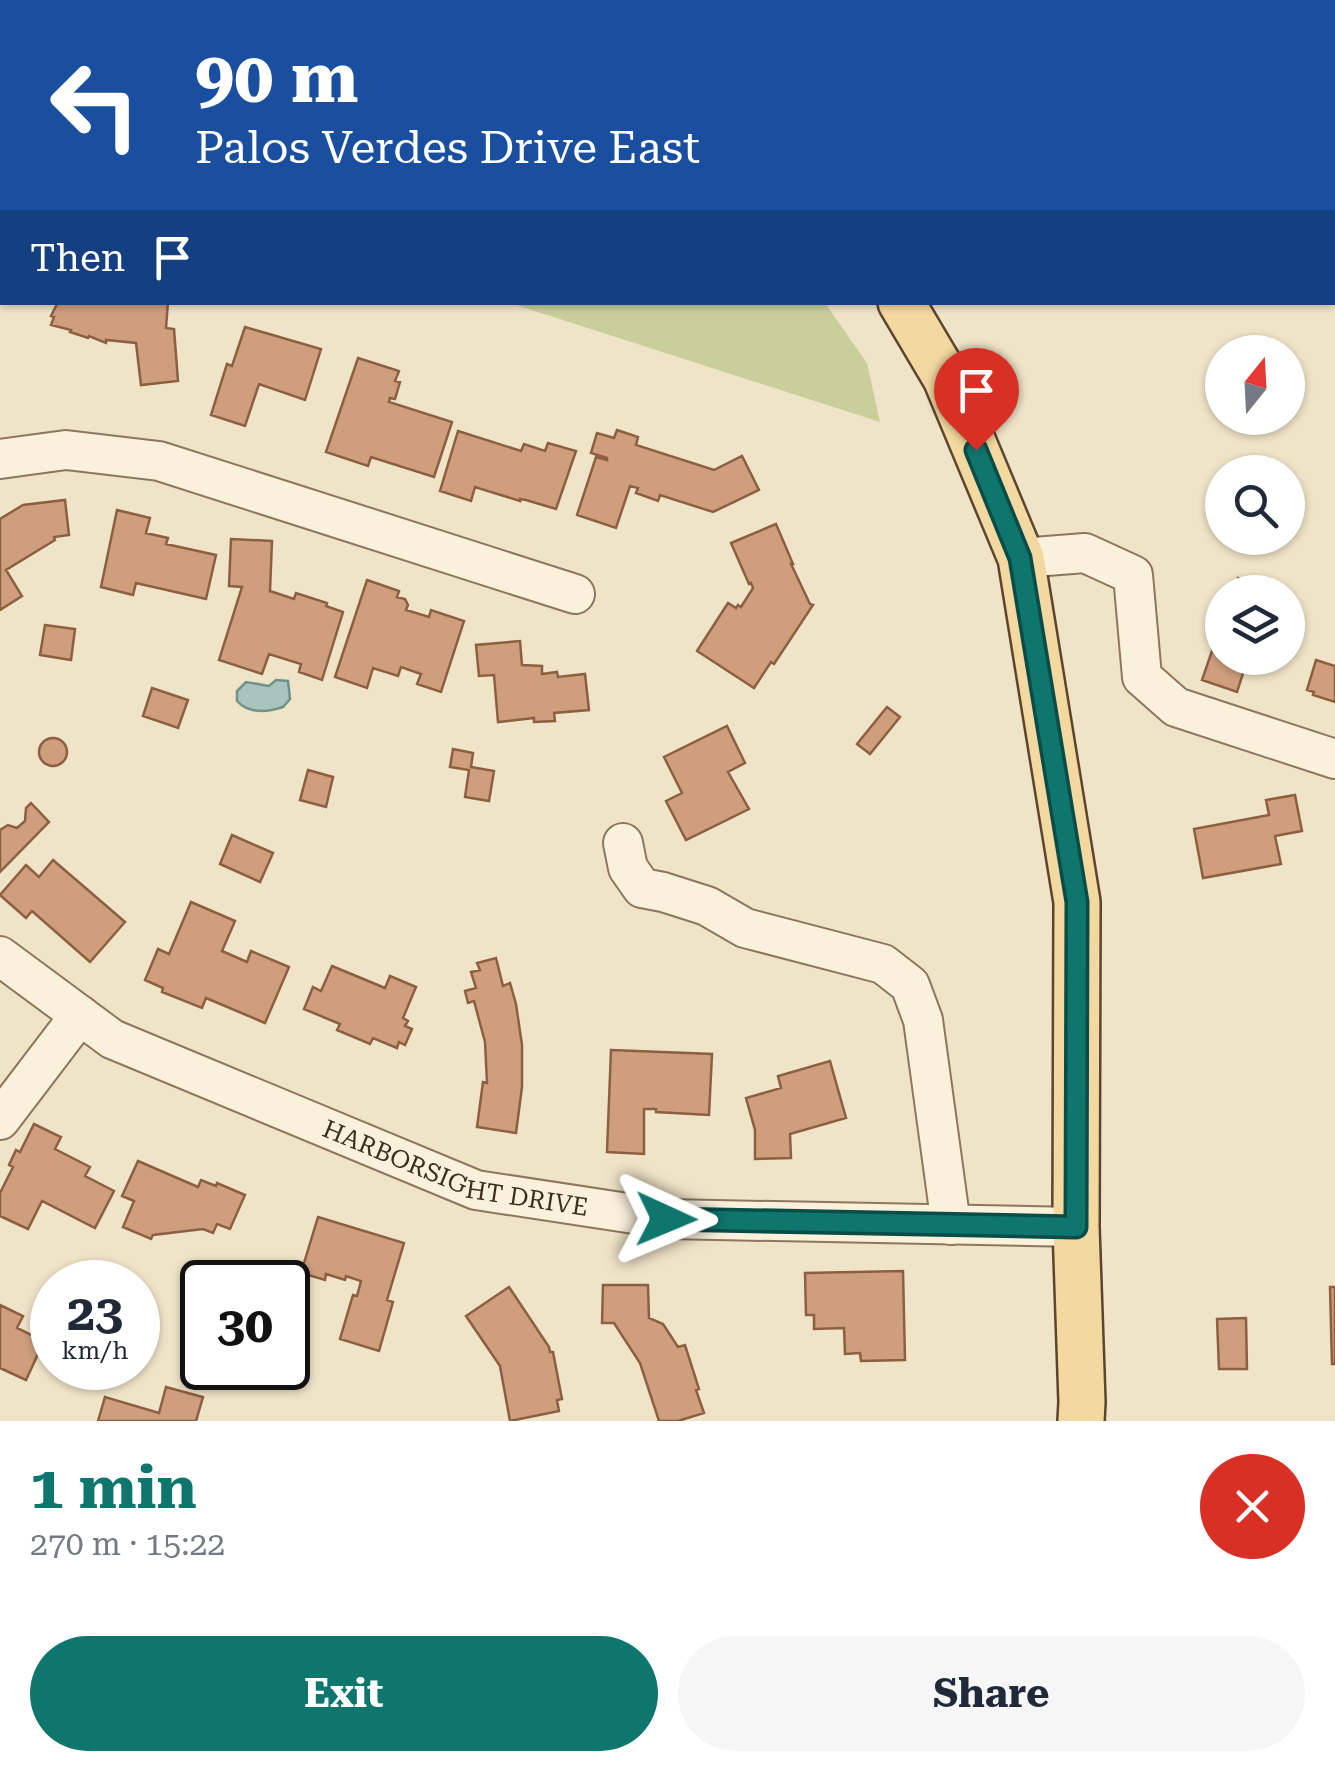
<!DOCTYPE html>
<html lang="en">
<head>
<meta charset="utf-8">
<style>
  :root { --surface:#fff; --page:#f6f6f7; --text:#1f2937; --muted:#747a83; --accent:#0f766e }
  body { margin:0; font-family:"Roboto Serif",serif; background:var(--page); color:var(--text); height:100vh; display:flex; flex-direction:column; font-size:38px; white-space:nowrap }
  * { box-sizing:border-box; margin:0 }
  p { font-size:32px; color:var(--muted) }
  .icon { flex:none; width:55px; height:55px; fill:none; stroke:currentColor; stroke-width:2; stroke-linecap:round; stroke-linejoin:round }
  .map { position:relative; height:1421px; overflow:hidden }
  .side { display:flex; flex-direction:column; background:var(--surface); flex:1 }
  .side>* { flex:none }
  .banner { position:absolute; left:0px; top:0px; width:1335px; height:305px; box-shadow:0 2px 8px #0004; background:#1a4fa0; color:#fff; overflow:hidden }
  .needle { width:65px; rotate:18deg }
  .controls { position:absolute; left:1205px; top:335px; display:grid; gap:20px }
  .controls a { display:grid; place-items:center; width:100px; height:100px; border-radius:50%; background:var(--surface); box-shadow:0 2px 8px #0004; font-size:50px }
  .speed { position:absolute; left:30px; top:1260px; display:flex; gap:20px; font-size:50px; font-weight:700; text-align:center }
  .speed>* { display:grid; place-content:center; width:130px; height:130px; border-radius:50%; background:var(--surface); box-shadow:0 2px 8px #0004; line-height:1 }
  .speed small { font-size:25px; font-weight:400 }
  .speed .limit { border:5px solid #111; border-radius:15px; background:#fff; color:#111 }
  .pin { position:absolute; display:grid; place-items:center; width:85px; height:85px; color:#fff; margin:-102px -42px; border-radius:50% 50% 50% 0; rotate:-45deg; box-shadow:0 0 10px #0007 }
  .pin .icon { rotate:45deg }
  .me { position:absolute; width:110px; margin:-55px; rotate:91deg; stroke-linejoin:round; filter:drop-shadow(0 0 8px #0008) }
  .turn { display:flex; align-items:center; gap:35px; height:210px; padding:0 30px; font-size:45px }
  .turn .icon { width:130px; height:130px; stroke-width:2.5 }
  .turn b { display:block; font-size:70px; line-height:85px }
  .then { display:flex; align-items:center; height:95px; padding:0 30px; background:#0003; gap:20px; font-size:38px }
  .round { display:grid; place-items:center; flex:none; width:105px; height:105px; border-radius:52px; background:var(--page) }
  .head { display:flex; align-items:center; justify-content:space-between; height:170px; padding:0 30px }
  h1 { font-size:60px; font-weight:700; line-height:75px; color:var(--accent) }
  .cta { display:flex; gap:20px; margin-top:auto; padding:20px 30px }
  .cta a { flex:1; height:115px; border-radius:60px; background:var(--accent); color:#fff; font-size:40px; font-weight:700; line-height:115px; text-align:center }
  .cta a+a { background:var(--page); color:var(--text) }
  .map>svg:first-child { display:block }
</style>
</head>
<body>
<div class="map">
<svg width="1335" height="1421" viewBox="0 0 1335 1421">
  <rect width="100%" height="100%" fill="#f0e4c8"/>
  <path fill="#c9cf9b" d="M0 0H585L587 2H2V139L0 138Z
    M510 303H825L867 363 880 422Z"/>
  <path fill="#a9c4bc" stroke="#6f938a" stroke-width="2.5" d="M276 680 288 681 290 699 283 707C268 712 249 714 237 701V691L246 682 269 686Z"/>
  <path fill="#cf9f7d" stroke="#8d5f41" stroke-width="2.5" d="M58 302H168L166 328 174 329 178 381 141 385 136 343 106 340V343L89 336 88 338 70 332 71 330 51 325 54 317 51 316Z
    M245 327 321 349 305 400 259 384 245 426 211 415 227 364 232 366Z
    M358 358 399 371 395 381 400 382 395 399 390 398 389 402 452 422 434 477 371 457 368 466 326 452Z
    M617 430 638 437 636 445 714 470 742 456 759 490 713 512 660 495 658 501 636 493 638 488 630 486 616 528 577 515 596 457 607 460V458L591 453 597 433 614 438Z
    M458 431 521 451 524 444 545 451 548 443 576 451 556 509 526 500 520 499V501L475 487 471 501 440 491Z
    M65 500 69 535 54 537 55 540 6 570 22 596 0 610V519L23 505Z
    M117 510 150 518 146 533 168 538 166 544 216 555 206 599 136 583 133 595 101 587Z
    M776 524 793 564H791L810 604 813 605 774 664 771 662 754 688 697 651 728 603 736 608 738 605 741 607 753 588 751 583 749 584 731 543Z
    M231 539 272 541 270 591 294 599 296 593 327 603 326 606 343 612 322 680 299 672 301 664 269 654 262 674 219 660 242 587 229 586Z
    M1238 578 1278 592H1233Z
    M367 580 399 591 397 597 405 599 408 605 406 610 429 617 431 610 464 621 441 692 417 684 421 674 401 667 398 676 373 668 367 688 335 677Z
    M1222 622V658H1248L1237 692 1202 680Z
    M45 625 75 629 71 660 40 655Z
    M520 641 522 665 542 666V674L557 672 558 677 585 674 589 710 554 713 555 721 534 722V718L498 722 494 675 479 676 476 645Z
    M1316 660 1335 666V702L1313 695 1314 692 1307 690Z
    M152 688 188 700 178 728 143 716Z
    M887 707 900 717 870 754 857 744Z
    M727 726 745 763 728 772 749 809 686 840 666 801 682 793 664 757Z
    M39 752a14 14 0 1 1 28 0a14 14 0 1 1-28 0Z
    M453 749 473 753 471 767 494 771 489 801 465 797 469 770 450 767Z
    M308 770 333 777 326 807 300 800Z
    M1295 795 1302 831 1275 836 1281 864 1203 878 1194 829 1269 815 1266 800Z
    M31 803 49 822 0 872V830L8 825 17 828 25 821 26 808Z
    M232 835 273 853 260 882 220 864Z
    M53 860 125 922 90 962 32 911 26 918 0 895 26 865 39 877Z
    M191 902 235 921 222 951 247 962 251 951 289 967 265 1023 206 998 202 1008 162 992 163 988 145 980 158 949 169 954Z
    M496 958 503 986 510 983 516 1004 522 1045V1087L516 1133 477 1127 483 1082 487 1083 485 1042 474 1001 468 1003 465 991 476 988 471 972 480 970 477 963Z
    M332 966 385 988 390 976 416 987 403 1018 408 1021 405 1026 412 1029 405 1045 399 1042 397 1048 373 1038 370 1044 337 1030 340 1024 304 1009 313 987 321 991Z
    M611 1050 712 1054 709 1115 656 1112V1109H644V1154L607 1152Z
    M830 1061 846 1118 790 1134 791 1158 755 1159V1130L746 1098 781 1088 778 1076Z
    M34 1124 61 1137 55 1149 90 1167 85 1176 114 1191 95 1228 42 1201 28 1229 0 1216V1193L13 1167 9 1165 16 1150 20 1152Z
    M138 1161 198 1187 201 1180 216 1186 217 1183 245 1195 230 1229 217 1224 213 1233 203 1229 153 1235 151 1239 123 1227 134 1201 122 1196Z
    M318 1217 404 1243 387 1300 393 1302 379 1351 340 1339 353 1295 357 1296 361 1281 346 1276 345 1280 326 1274 325 1280 301 1273Z
    M903 1271 905 1360 861 1361 860 1353 845 1354 844 1328 814 1329V1315H806L805 1273Z
    M603 1285H648L649 1318 663 1324 678 1347 685 1345 699 1389 696 1390 704 1413 678 1421H659L640 1363 614 1323H602Z
    M509 1287 549 1347 550 1352H553L562 1399 557 1400 559 1411 510 1421 500 1366 466 1316Z
    M1330 1287H1335V1364H1332Z
    M0 1305 23 1316 17 1328 44 1341 26 1380 0 1368Z
    M1246 1318 1247 1369H1219L1217 1319Z
    M166 1387 203 1397 196 1421H98L105 1397 159 1413Z"/>
  <g fill="none" stroke-linecap="round" stroke-linejoin="round">
    <g stroke="#8d765c" stroke-width="42">
      <g id="minor">
        <path d="M1209 0 1212 2"/>
        <path d="M1332 118 1335 120"/>
        <path d="M1332 255 1335 257"/>
        <path d="M0 459 66 450 159 461 575 594"/>
        <path d="M1021 558 1085 553 1133 575 1142 677 1176 707 1335 759"/>
        <path d="M623 843 628 868 642 888 663 892 707 906 745 928 883 964 910 985 923 1020 951 1225"/>
        <path id="s1" d="M0 956 112 1039 476 1190 667 1219 1076 1227"/>
        <path d="M0 1120 80 1015"/>
      </g>
    </g>
    <g stroke="#5b4430" stroke-width="50">
      <path id="major" d="M695 0 697 2
        M901 302 946 378 1021 558 1077 902 1076 1227 1082 1402 1081 1421"/>
    </g>
    <path stroke="#8d765c" stroke-width="5" stroke-dasharray="8 5" stroke-linecap="butt" d="M234 0 235 2
      M398 2 401 0"/>
    <use href="#minor" stroke="#faf1dc" stroke-width="38"/>
    <use href="#major" stroke="#f3d9a0" stroke-width="45"/>
  </g>
  <g fill="none" stroke-linecap="round" stroke-linejoin="round">
    <g stroke="#0a4d48" stroke-width="25">
      <path id="route" d="M666 1219 1076 1227 1077 902 1020 558 976 450"/>
    </g>
    <use href="#route" stroke="#0f766e" stroke-width="18"/>
  </g>
  <g text-anchor="middle" dominant-baseline="central" stroke-width="8" stroke-linejoin="round" paint-order="stroke">
    <g font-size="25" fill="#3d2e20" stroke="#f7eed8">
      <text stroke="none"><textPath href="#s1" startOffset="508">HARBORSIGHT DRIVE</textPath></text>
    </g>
  </g>
</svg>
<div class="controls">
<a><svg class="needle" viewBox="-14 -14 28 28"><path d="M0-13l5 13h-10z" fill="#e53935"/><path d="M0 13l5-13h-10z" fill="#747a83"/></svg></a>
<a><svg class="icon" aria-label="search" viewBox="0 0 24 24"><circle cx="10" cy="10" r="6"/><path d="M15 15l6 6"/></svg></a>
<a><svg class="icon" aria-label="layers" viewBox="0 0 24 24"><path d="M12 4l9 5-9 5-9-5zM3 14l9 5 9-5"/></svg></a>
</div>
<div class="speed"><div>23<small>km/h</small></div><div class="limit">30</div></div>
<div class="pin" style="left:976px;top:450px;background:#d93025"><svg class="icon" aria-label="arrive" viewBox="0 0 24 24"><path d="M6 21V4h12l-3 4 3 4H6"/></svg></div>
<svg class="me" style="left:666px;top:1219px" viewBox="-20 -20 40 40"><path d="M0-17L14 15 0 8-14 15z" fill="#0f766e" stroke="#fff" stroke-width="4"/></svg>
<div class="banner">
<div class="turn"><svg class="icon" aria-label="left" viewBox="0 0 24 24"><path d="M17 20v-9H6M10 6l-5 5 5 5"/></svg><div><b>90 m</b>Palos Verdes Drive East</div></div>
<div class="then">Then<svg class="icon" aria-label="arrive" viewBox="0 0 24 24"><path d="M6 21V4h12l-3 4 3 4H6"/></svg></div>
</div>
</div>
<section class="side">
<div class="head"><div><h1>1 min</h1><p>270 m · 15:22</p></div><a class="round" style="background:#d93025;color:#fff"><svg class="icon" aria-label="close" viewBox="0 0 24 24"><path d="M6 6l12 12M18 6L6 18"/></svg></a></div>
<div class="cta"><a>Exit</a><a>Share</a></div>
</section>
</body>
</html>
